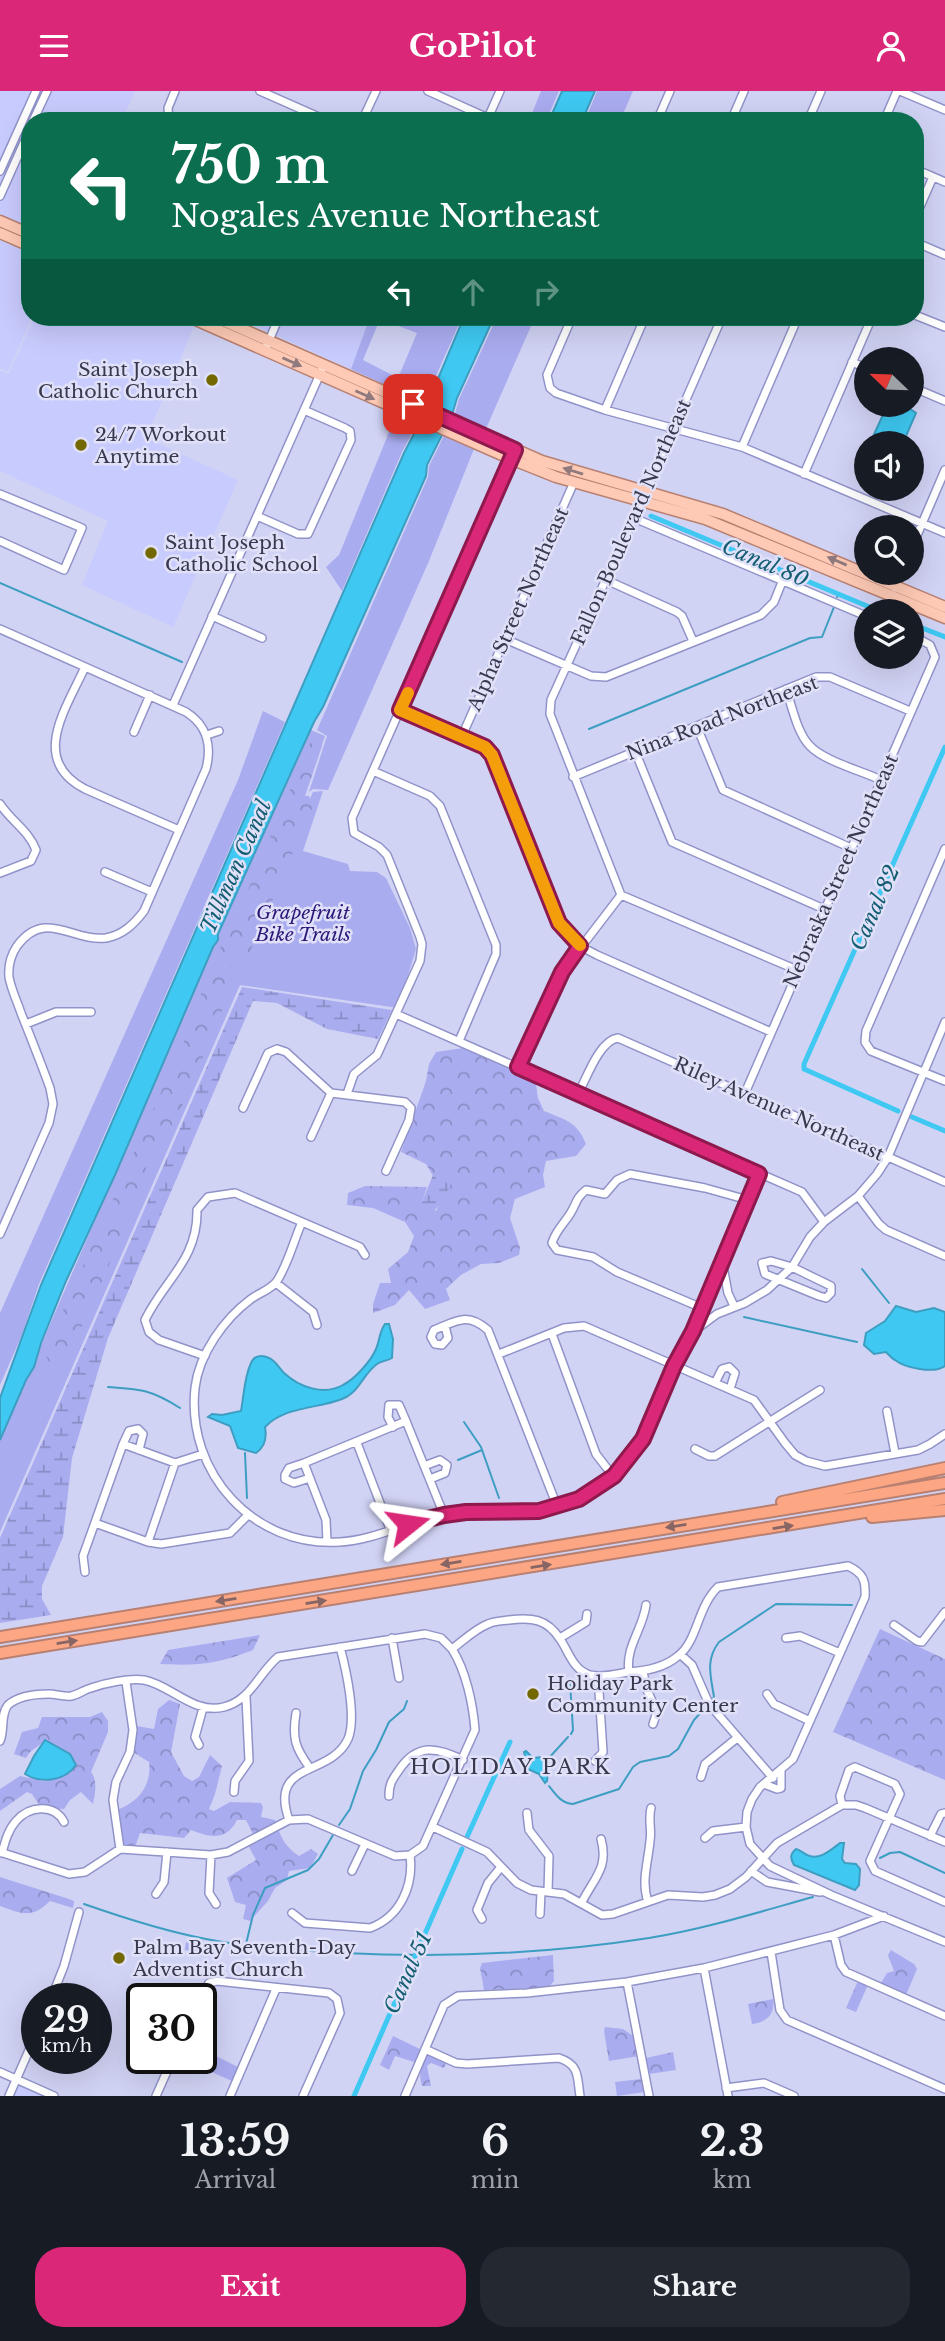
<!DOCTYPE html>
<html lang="en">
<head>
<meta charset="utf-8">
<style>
  :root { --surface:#171b24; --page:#242831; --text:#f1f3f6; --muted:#9ea1a6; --accent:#db2777 }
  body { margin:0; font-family:"Libre Baskerville",serif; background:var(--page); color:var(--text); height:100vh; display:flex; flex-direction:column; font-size:26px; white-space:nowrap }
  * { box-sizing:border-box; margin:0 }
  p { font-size:23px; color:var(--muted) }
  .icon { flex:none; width:38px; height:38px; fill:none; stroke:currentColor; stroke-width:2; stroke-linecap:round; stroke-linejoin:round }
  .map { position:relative; height:2005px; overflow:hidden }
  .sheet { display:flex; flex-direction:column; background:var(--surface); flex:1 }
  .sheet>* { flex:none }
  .guide { position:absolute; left:21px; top:21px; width:903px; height:214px; border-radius:28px; box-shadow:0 7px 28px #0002; background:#0b6e4f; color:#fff; overflow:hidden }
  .needle { width:46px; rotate:293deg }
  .tools { position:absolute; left:854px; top:256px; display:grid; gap:14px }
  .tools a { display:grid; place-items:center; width:70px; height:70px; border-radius:50%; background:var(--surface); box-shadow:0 7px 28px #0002; font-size:35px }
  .speed { position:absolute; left:21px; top:1892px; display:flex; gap:14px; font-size:35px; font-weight:700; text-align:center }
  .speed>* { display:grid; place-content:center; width:91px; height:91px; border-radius:50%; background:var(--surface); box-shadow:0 7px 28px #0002; line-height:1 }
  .speed small { font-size:18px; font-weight:400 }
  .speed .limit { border:4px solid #111; border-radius:10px; background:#fff; color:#111 }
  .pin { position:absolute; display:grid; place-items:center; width:60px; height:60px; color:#fff; margin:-30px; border-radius:14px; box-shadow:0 4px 10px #0006 }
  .me { position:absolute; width:77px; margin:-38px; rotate:75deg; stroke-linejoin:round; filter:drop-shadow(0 0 5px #0008) }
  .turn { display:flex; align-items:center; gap:24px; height:147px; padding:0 35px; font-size:32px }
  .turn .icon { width:91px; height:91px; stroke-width:2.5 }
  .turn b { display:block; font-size:49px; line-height:60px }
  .lanes { display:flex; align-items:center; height:66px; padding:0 35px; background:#0003; justify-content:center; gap:35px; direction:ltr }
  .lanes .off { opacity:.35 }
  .eta { display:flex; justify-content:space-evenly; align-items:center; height:119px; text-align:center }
  .eta b { font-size:42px; font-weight:700; line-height:49px }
  .cta { display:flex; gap:14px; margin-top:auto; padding:14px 35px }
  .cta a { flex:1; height:80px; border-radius:28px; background:var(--accent); color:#fff; font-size:28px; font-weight:700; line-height:80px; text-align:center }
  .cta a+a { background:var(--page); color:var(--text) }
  header { display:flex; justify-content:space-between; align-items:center; height:91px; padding:0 35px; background:var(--accent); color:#fff; font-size:32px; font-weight:700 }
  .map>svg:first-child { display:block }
</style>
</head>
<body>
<header><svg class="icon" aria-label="menu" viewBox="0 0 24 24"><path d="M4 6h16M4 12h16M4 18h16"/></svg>GoPilot<svg class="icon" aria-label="person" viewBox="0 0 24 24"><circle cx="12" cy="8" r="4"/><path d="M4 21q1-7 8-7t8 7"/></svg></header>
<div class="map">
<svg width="945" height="2005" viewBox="0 0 945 2005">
  <defs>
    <pattern id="forest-crowns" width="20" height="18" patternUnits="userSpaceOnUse" patternTransform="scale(1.75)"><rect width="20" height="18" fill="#aaacf0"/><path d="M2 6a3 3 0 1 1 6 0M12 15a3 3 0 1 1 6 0" fill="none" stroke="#8b8dc5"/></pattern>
    <pattern id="wetland-marsh" width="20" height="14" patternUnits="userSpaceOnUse" patternTransform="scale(1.75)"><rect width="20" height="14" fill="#aaacf0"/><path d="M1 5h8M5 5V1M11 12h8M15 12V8" fill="none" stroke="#8b8dc5"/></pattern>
  </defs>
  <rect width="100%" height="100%" fill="#d1d3f5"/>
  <path fill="#c8cbfd" d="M0 0H33L0 73Z
    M39 0H44L0 98V87Z
    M50 0H135L122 30H37Z
    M30 45V136L0 123V111Z
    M0 149 30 162V226H32L8 281 0 277Z
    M34 226H172L194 236 146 347 238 389 173 536 82 494 108 430 0 380V280L9 283Z
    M236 226H370L351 278Z
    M20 1995H24L45 2005H11L14 1998Z"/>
  <path fill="#aaacf0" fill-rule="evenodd" d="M541 0H559L546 30H529Z
    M597 0H633L620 30H585Z
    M370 226H462L424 312 351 278ZM380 228 417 242 398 287 363 269Z
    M497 226H535L485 340 454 326 459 308Z
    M396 324 417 333 402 361 342 500 326 476 339 464Z
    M444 345 474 358 429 470 328 699 313 698 309 701 327 645 317 639 428 386 429 375Z
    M263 620 285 631 39 1193 22 1244 0 1294V1222L238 689Z
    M311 639 325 645 302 712 309 710 313 701 323 700 303 760 348 773 350 780 377 781 386 787 410 837 416 858 398 917 240 894 0 1441V1349L213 856Z
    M210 1962 238 1976 232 1990 205 1978 202 1975Z"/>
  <path fill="url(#forest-crowns)" d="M311 649 322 655 305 705H309L313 715 250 861 246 866 239 864 232 868 227 892 228 905 209 952 178 1024 168 1043 156 1053 124 1130 123 1142 66 1272 52 1279 46 1264 56 1235 197 921C202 896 211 865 228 847Z
    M463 957 524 985 536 993 538 1007 544 1020C565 1029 577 1030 586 1053L576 1065 546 1070 543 1084 545 1096 515 1108 510 1127 520 1157 519 1164 499 1172 481 1173 461 1184 446 1198 450 1209 425 1218 409 1199 395 1214 373 1222V1213L380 1192H391L388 1178 408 1161 414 1145 405 1131 373 1117 347 1114 348 1102 365 1095 427 1096 422 1111 436 1120 451 1092 433 1085 426 1073 401 1061 426 990 429 973 436 961Z
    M880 1538 945 1568V1689L833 1641Z
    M260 1544 253 1559C218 1573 197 1575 160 1573L168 1559Z
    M169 1609 180 1613 171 1661 184 1685 192 1690 199 1686 210 1664 222 1675C218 1690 216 1704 209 1718L214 1720 230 1711 261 1712 263 1716 261 1726 275 1729C280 1745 285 1756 299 1765L311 1758 318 1763 310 1777 289 1780 287 1789 275 1797 268 1810 250 1830 243 1828 246 1814 235 1811 227 1787 256 1769 249 1756 253 1743 246 1729H237C226 1751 209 1746 191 1739L184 1747 140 1742 134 1759 121 1756 117 1719C138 1711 152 1695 149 1671L133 1661 137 1635 154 1638 158 1618Z
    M102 1621 108 1630V1641L91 1681C98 1690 95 1703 93 1713L81 1701 70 1709 64 1718 41 1717 32 1703 27 1701 0 1720V1698L20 1685 45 1690 61 1686 45 1650 30 1661 26 1667 14 1663 22 1641 38 1637 42 1626H90Z
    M0 1786 69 1808 74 1810 73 1817 50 1810C32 1828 22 1823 0 1815Z
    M186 1851 220 1856 223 1862 209 1863 185 1859Z
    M891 1859 914 1873 917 1878 906 1904 881 1892 887 1882 894 1880 888 1864Z
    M553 1864 554 1890 549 1896 484 1899 480 1877 482 1872Z
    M857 1892H862L867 1896 856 1921 846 1917Z
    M773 1908C775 1924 767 1931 752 1933L748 1913Z
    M605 1936 623 1938 635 1946 639 1965 609 1970 604 1940Z
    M393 1945 422 1959 417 1972 395 1965 389 1979 380 1974Z
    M673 1961 676 1979 649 1983 646 1967Z
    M428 1962 447 1970 444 1977 431 1972 427 1975 431 1995H422C418 1982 421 1973 428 1962Z
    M641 1988 644 2001 617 2005 615 1991Z"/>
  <path fill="url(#wetland-marsh)" d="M242 896 392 919 378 948 327 938 277 912 253 910 108 1247 72 1367 63 1446 42 1495V1508L51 1524 0 1532V1447Z
    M433 1084 452 1086C449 1104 438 1122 420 1128L422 1111Z"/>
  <path fill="#3fc9f2" stroke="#3d9ec1" stroke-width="2" d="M562 0H595L582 30H549Z
    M464 226H494L457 307 452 324 427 374 426 385 323 616 314 631 218 843V849L213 856 115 1084 66 1190 41 1252 34 1276 26 1289 0 1349V1307L41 1194 404 362 418 335Z
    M888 313C898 313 908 315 916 322L903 352H870Z
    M896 1215 916 1221 934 1217 945 1221V1275C934 1283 905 1277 895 1269 891 1267 889 1264 886 1261L874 1263 864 1254 866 1242 885 1230Z
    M385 1233H389L393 1248 392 1267C387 1270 381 1270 377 1273 363 1283 359 1302 342 1308 317 1318 285 1315 265 1336 267 1347 265 1356 256 1362L238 1357 230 1335 208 1326 212 1323 222 1324 241 1320C244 1304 244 1287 251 1272 254 1265 261 1263 269 1267 275 1269 279 1277 284 1282 299 1296 324 1305 343 1294 355 1288 371 1270 376 1258 380 1249 379 1241 385 1233Z
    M45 1649 70 1663 76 1674C65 1690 41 1693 25 1683L34 1665Z
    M526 1660 533 1667 543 1666 549 1669 547 1690 545 1692 539 1683 528 1678 524 1661Z
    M840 1752H844L842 1768 845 1772 856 1773 860 1778 859 1794 855 1799 794 1774C790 1767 790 1763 796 1758 800 1759 803 1762 807 1764 819 1770 831 1759 840 1752Z"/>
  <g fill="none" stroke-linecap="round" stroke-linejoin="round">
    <path stroke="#3d9ec1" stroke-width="2" d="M0 492 182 571
      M837 506 839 503
      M589 638 810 547 822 546 834 516
      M862 1178 889 1212
      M744 1226 857 1251
      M108 1296C141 1298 152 1299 180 1317
      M464 1331 481 1356 499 1407
      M245 1362 247 1407
      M458 1369 482 1359
      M570 1591 573 1639 571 1643
      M712 1609 714 1606C711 1586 705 1569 719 1551L776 1513 852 1514
      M548 1668 568 1646
      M549 1695C556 1704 561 1712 573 1713L619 1698 633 1676 640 1671 669 1665 678 1658 694 1629 704 1618
      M339 1734 350 1718 363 1680 376 1659 389 1631 404 1618 407 1610
      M880 1767 890 1762 900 1761 945 1782
      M84 1813C124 1827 164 1840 206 1848 251 1857 298 1859 343 1862 446 1867 547 1863 649 1847 705 1838 759 1821 813 1806
      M246 1853 253 1824 265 1797 308 1779 319 1768 333 1744"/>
    <path stroke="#3fc9f2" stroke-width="5" d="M651 425 879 520
      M912 533 945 546
      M898 1020 804 978V973L945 656
      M912 1026 945 1040
      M467 1746 510 1651
      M354 2005 462 1758"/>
    <g stroke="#9193c8" stroke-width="10">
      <path id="minor" d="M260 0 328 30
        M428 0 488 27 500 0
        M900 0 945 19
        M33 30 47 0
        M169 30 168 17 175 0
        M362 30 376 0
        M657 30 670 0
        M731 30 744 0
        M808 30 821 0
        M884 30 897 0
        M915 78 945 91
        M0 80 36 0
        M0 105 30 38
        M915 127 933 86
        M915 151 945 164
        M915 224 945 236
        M572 226 547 284 550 297 556 302 605 319 742 356 945 442
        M722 226 642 409 551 609 550 623 621 804 797 879
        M265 259 279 226
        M852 271 866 277
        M912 296 945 310
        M605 319 645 226
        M742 356 798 226
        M804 383 872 226
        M0 403 82 437 64 479 0 450
        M257 425 298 443H308L351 349 350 340 345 337 304 319
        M634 427 866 525
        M912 456 945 379
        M604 488 677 521 682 525 693 550
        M895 497 901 481
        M212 525 262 547
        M0 538 186 621C207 634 212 655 206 678L144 820C134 833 123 844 106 847 72 851 45 817 17 855 11 864 8 875 9 886 11 898 17 910 21 922 31 947 41 972 50 997L53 1013 49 1032 0 1143
        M505 548 591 585 606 586 761 524 774 511 782 491
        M85 576C66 618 29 669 85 698L179 739
        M786 598C792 615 797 642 810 655 824 670 862 680 881 689
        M173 614 324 274
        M400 619 485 656 492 664 559 832 580 855 597 864 771 941
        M697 636 723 699 851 757
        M134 641 150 604
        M207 644 219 640
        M462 645 574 391
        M635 660 672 751 824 818
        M373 680 430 705 440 715 496 854V863L459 950
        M573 686 816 586H830L910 620
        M0 713C11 730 29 740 36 759L31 770 0 782
        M945 758 866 940 865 951 871 960 945 990
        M105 781 152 801
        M396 923 802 1101 824 1131
        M26 933 56 921H91
        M518 976 562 881 621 804
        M579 1001C587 986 600 949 618 947L945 1091
        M745 1002 935 566 930 554 912 544
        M347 1003 354 983 377 964 420 870 422 853 420 846 387 764 379 756 354 742 352 727 512 366
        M243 1017 268 962 277 958 286 961 331 1002 405 1011 411 1017 409 1029 386 1080
        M311 1046 331 1002
        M858 1105 879 1133 886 1139 945 1165
        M302 1131C294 1149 288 1173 277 1190 272 1198 259 1202 251 1208 224 1228 199 1263 195 1297 186 1382 254 1457 340 1451 377 1449 412 1428 449 1423 508 1414 562 1432 612 1386 645 1357 656 1313 675 1275 680 1263 687 1253 692 1242 717 1190 736 1135 759 1083
        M722 1170 728 1202 734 1215
        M771 1170 792 1176 831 1195V1202L826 1207 819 1205 765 1183 762 1172Z
        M276 1192 313 1221 317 1234
        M702 1217 617 1181 593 1166 557 1159 552 1152C556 1139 563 1134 570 1123 577 1112 575 1108 586 1099L605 1103 617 1089 630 1083 705 1097 748 1109
        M445 1235 448 1247 442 1254 435 1253 431 1246 434 1239C457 1230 467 1221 488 1239L557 1415
        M694 1240 717 1223 745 1212 767 1199 792 1176 810 1146 824 1131 858 1105 877 1083 888 1066 945 931
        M552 1243 596 1363 613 1385
        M499 1263 564 1237 584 1235 754 1309 785 1352 795 1364 806 1370 825 1375 918 1359 930 1353 945 1343
        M205 1265 159 1249 149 1241 145 1229C164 1189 198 1169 197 1119L208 1106 235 1102 360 1156 365 1164
        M715 1292 722 1278 729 1276 735 1282 730 1298
        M887 1320 895 1362
        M393 1336 388 1326 389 1314H399L406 1330
        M357 1352 390 1438
        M123 1353 129 1340 138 1338 143 1343 139 1359
        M695 1358 709 1365H715L820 1299
        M304 1372 289 1377 285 1384V1388L294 1392 310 1387
        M424 1375 440 1369 447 1374 445 1382 430 1388
        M95 1432 148 1451 161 1453 230 1442 248 1424
        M148 1451 175 1372 203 1363
        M327 1451 326 1429 304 1372 406 1330 444 1424
        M85 1481 83 1465 123 1353 175 1372
        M894 1534 917 1550 922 1551 945 1521
        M392 1547 399 1587
        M560 1547 586 1531 587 1523
        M786 1547 800 1545 840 1562
        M681 1564 692 1574 709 1613 773 1687
        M629 1581C625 1556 643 1538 646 1514
        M643 1581 647 1599 657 1621 653 1633
        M767 1603 774 1613 810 1630
        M296 1622C292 1647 295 1657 310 1677
        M0 1650C5 1638 0 1624 8 1614 18 1605 36 1603 49 1603 56 1603 64 1606 71 1605 77 1604 84 1599 91 1597 105 1592 129 1587 144 1589 171 1594 194 1624 224 1616 251 1609 258 1583 278 1566L425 1543 441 1547 452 1558C464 1549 475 1538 488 1533 494 1530 502 1530 509 1529 532 1526 547 1528 560 1548 569 1561 573 1579 590 1584 602 1587 616 1583 628 1581 646 1580 664 1577 678 1565 698 1550 697 1516 718 1496L848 1475C863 1482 866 1489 865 1506L793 1668 760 1696 752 1708 747 1721 746 1736 750 1753 770 1775 831 1804 945 1851
        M199 1654 195 1646 203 1617
        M595 1670 603 1661 598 1585
        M701 1686 705 1673 737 1647
        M764 1693 777 1698 781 1697V1680
        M234 1701 235 1690 249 1670 246 1606
        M389 1705C389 1693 392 1689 399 1679 417 1652 437 1656 463 1669
        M842 1714 840 1705 849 1679 855 1676 895 1693 900 1703 870 1770 875 1780 945 1811
        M527 1722 529 1739 549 1765 548 1801
        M289 1729C268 1669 330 1687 348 1648 357 1627 346 1578 340 1556
        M433 1736 487 1761 517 1792 531 1799 564 1803 602 1824 613 1823 668 1804 703 1806 715 1804 730 1798 746 1786 777 1752 842 1714H856L865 1717 945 1751
        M930 1745 941 1723 945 1722
        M705 1747 713 1740 746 1736
        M120 1758 113 1709 116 1691 130 1661 133 1639 126 1591
        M0 1761 69 1783 85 1781 120 1758 211 1764 228 1761 289 1729 308 1728 395 1765 410 1764 423 1755 475 1639C473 1613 466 1580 452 1558
        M2 1762C5 1751 8 1739 16 1730 29 1715 54 1712 64 1731
        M211 1764 209 1802 216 1813
        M352 1780 365 1753
        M751 1780 767 1791 820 1801
        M156 1803 164 1791 167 1761
        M582 1811C594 1787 609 1777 601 1748
        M648 1811C641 1790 648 1772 650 1750 652 1739 648 1728 651 1717
        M292 1822 305 1832 370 1837C400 1826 414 1795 410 1764
        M540 1823 541 1801
        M482 1828 477 1819 488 1792 501 1776
        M834 1844 841 1874 846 1881 945 1925
        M771 1861 780 1919 787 1929 945 1998
        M704 1877 728 2005
        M627 1891 649 2005
        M51 1908 64 1875 79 1821
        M200 1908 209 1892 217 1890 329 1902 337 1908 340 1922 303 2005
        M425 1958 456 1972 467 1973 559 1967C580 1974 577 1986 580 2005
        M0 1981 54 2005
        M726 1997 764 1992 794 2005
        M9 2005 37 1941
        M156 2005 173 1967
        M230 2005 276 1898
        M405 2005 444 1914 458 1905 527 1902 627 1891 704 1877 834 1844 884 1825"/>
    </g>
    <g stroke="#b88071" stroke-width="13">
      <path id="major" d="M0 130 30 143
        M0 142 30 155
        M189 226 511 368 556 386 705 428 945 527
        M215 226 542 370 723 423 945 516"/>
    </g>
    <g stroke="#b88071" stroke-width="14">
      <path id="highway" d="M782 1411 945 1377
        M872 1426 945 1419
        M0 1546 945 1392
        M0 1562 945 1408"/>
    </g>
    <use href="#minor" stroke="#fff" stroke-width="7"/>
    <use href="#major" stroke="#fecab5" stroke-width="10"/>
    <use href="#highway" stroke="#fda684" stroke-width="10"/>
  </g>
  <defs><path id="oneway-solid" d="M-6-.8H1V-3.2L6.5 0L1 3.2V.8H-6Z" transform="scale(1.75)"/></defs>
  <g fill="#917a7d">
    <use href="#oneway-solid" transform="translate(292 271) rotate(24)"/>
    <use href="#oneway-solid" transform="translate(365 304) rotate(24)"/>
    <use href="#oneway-solid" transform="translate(573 380) rotate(-163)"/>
    <use href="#oneway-solid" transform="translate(837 470) rotate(-157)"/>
  </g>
  <g fill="#876564">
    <use href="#oneway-solid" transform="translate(676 1435) rotate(171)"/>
    <use href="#oneway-solid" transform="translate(783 1436) rotate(-9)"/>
    <use href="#oneway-solid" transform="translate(451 1472) rotate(171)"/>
    <use href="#oneway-solid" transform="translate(541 1475) rotate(-9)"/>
    <use href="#oneway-solid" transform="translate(226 1509) rotate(171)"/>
    <use href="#oneway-solid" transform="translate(316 1511) rotate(-9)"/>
    <use href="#oneway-solid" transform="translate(67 1551) rotate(-9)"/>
  </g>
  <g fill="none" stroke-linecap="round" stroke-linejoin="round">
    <g stroke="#8e194d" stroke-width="18">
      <path id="route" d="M408 1433 444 1424 466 1421 539 1420 579 1408 614 1385 643 1348 674 1275 693 1240 759 1083 518 976 562 881 580 855 559 832 492 664 485 656 400 619 515 359 413 313"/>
    </g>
    <use href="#route" stroke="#db2777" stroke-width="12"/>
    <path stroke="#f59e0b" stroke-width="12" d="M408 602 400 619 485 656 492 664 559 832 580 854"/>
  </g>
  <g fill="#736800" stroke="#e0e1f8" stroke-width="2.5">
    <circle cx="212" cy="289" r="7"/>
    <circle cx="81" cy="354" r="7"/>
    <circle cx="151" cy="462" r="7"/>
    <circle cx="533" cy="1603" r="7"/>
    <circle cx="119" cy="1867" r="7"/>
  </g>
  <g text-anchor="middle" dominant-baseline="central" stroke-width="5" stroke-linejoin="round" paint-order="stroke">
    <g font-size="19" fill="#38394f" stroke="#e0e1f8" text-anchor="start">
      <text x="198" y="278" text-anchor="end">Saint Joseph<tspan x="198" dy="22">Catholic Church</tspan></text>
      <text x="95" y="343">24/7 Workout<tspan x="95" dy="22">Anytime</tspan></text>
      <text x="165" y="451">Saint Joseph<tspan x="165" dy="22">Catholic School</tspan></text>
      <text x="547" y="1592">Holiday Park<tspan x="547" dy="22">Community Center</tspan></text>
      <text x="133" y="1856">Palm Bay Seventh-Day<tspan x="133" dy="22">Adventist Church</tspan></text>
    </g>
    <g font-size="19" fill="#38394f" stroke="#e0e1f8">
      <text transform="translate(631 431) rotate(-66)">Fallon Boulevard Northeast</text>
      <text transform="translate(518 518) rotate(-66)">Alpha Street Northeast</text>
      <text transform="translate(722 627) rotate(-21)">Nina Road Northeast</text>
      <text transform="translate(841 780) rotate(-66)">Nebraska Street Northeast</text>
      <text transform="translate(779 1018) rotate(24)">Riley Avenue Northeast</text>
    </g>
    <g font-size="19" font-style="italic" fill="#2c1879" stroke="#e0e1f8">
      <text x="303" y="821">Grapefruit<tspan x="303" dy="22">Bike Trails</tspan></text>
    </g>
    <g font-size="21" font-style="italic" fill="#135d72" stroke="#e0e1f8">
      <text transform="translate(765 472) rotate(23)">Canal 80</text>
      <text transform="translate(236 776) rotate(-66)">Tillman Canal</text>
      <text transform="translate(875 817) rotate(-66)">Canal 82</text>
      <text transform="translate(408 1882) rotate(-66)">Canal 51</text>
    </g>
    <g font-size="21" letter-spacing="2" fill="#38394f" stroke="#e0e1f8">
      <text x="511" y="1676">HOLIDAY PARK</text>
    </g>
  </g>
</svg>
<div class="tools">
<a><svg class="needle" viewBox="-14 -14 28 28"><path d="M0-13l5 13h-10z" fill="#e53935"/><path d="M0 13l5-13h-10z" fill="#9ea1a6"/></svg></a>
<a><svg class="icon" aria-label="sound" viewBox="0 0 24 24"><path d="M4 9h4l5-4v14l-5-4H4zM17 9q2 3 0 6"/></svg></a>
<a><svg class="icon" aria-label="search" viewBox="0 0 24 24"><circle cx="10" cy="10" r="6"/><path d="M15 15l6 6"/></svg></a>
<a><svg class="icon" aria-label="layers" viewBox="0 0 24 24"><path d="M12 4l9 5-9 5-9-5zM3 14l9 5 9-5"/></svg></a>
</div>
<div class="speed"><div>29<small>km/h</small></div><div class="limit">30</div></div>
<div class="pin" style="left:413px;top:313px;background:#d93025"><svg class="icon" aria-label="arrive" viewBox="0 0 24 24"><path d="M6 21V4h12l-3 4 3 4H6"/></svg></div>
<svg class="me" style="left:408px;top:1433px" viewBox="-20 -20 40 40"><path d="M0-17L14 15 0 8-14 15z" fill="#db2777" stroke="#fff" stroke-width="4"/></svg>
<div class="guide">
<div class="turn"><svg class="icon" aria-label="left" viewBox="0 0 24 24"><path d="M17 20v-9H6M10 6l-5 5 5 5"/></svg><div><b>750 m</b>Nogales Avenue Northeast</div></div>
<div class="lanes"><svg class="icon" aria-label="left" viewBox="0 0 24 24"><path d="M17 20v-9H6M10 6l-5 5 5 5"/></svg><svg class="icon off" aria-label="ahead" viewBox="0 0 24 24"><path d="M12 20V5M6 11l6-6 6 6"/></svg><svg class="icon off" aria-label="right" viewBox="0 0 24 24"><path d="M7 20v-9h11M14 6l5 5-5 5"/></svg></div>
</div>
</div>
<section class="sheet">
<div class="eta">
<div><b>13:59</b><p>Arrival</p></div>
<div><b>6</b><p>min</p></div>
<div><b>2.3</b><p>km</p></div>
</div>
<div class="cta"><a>Exit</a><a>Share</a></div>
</section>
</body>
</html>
